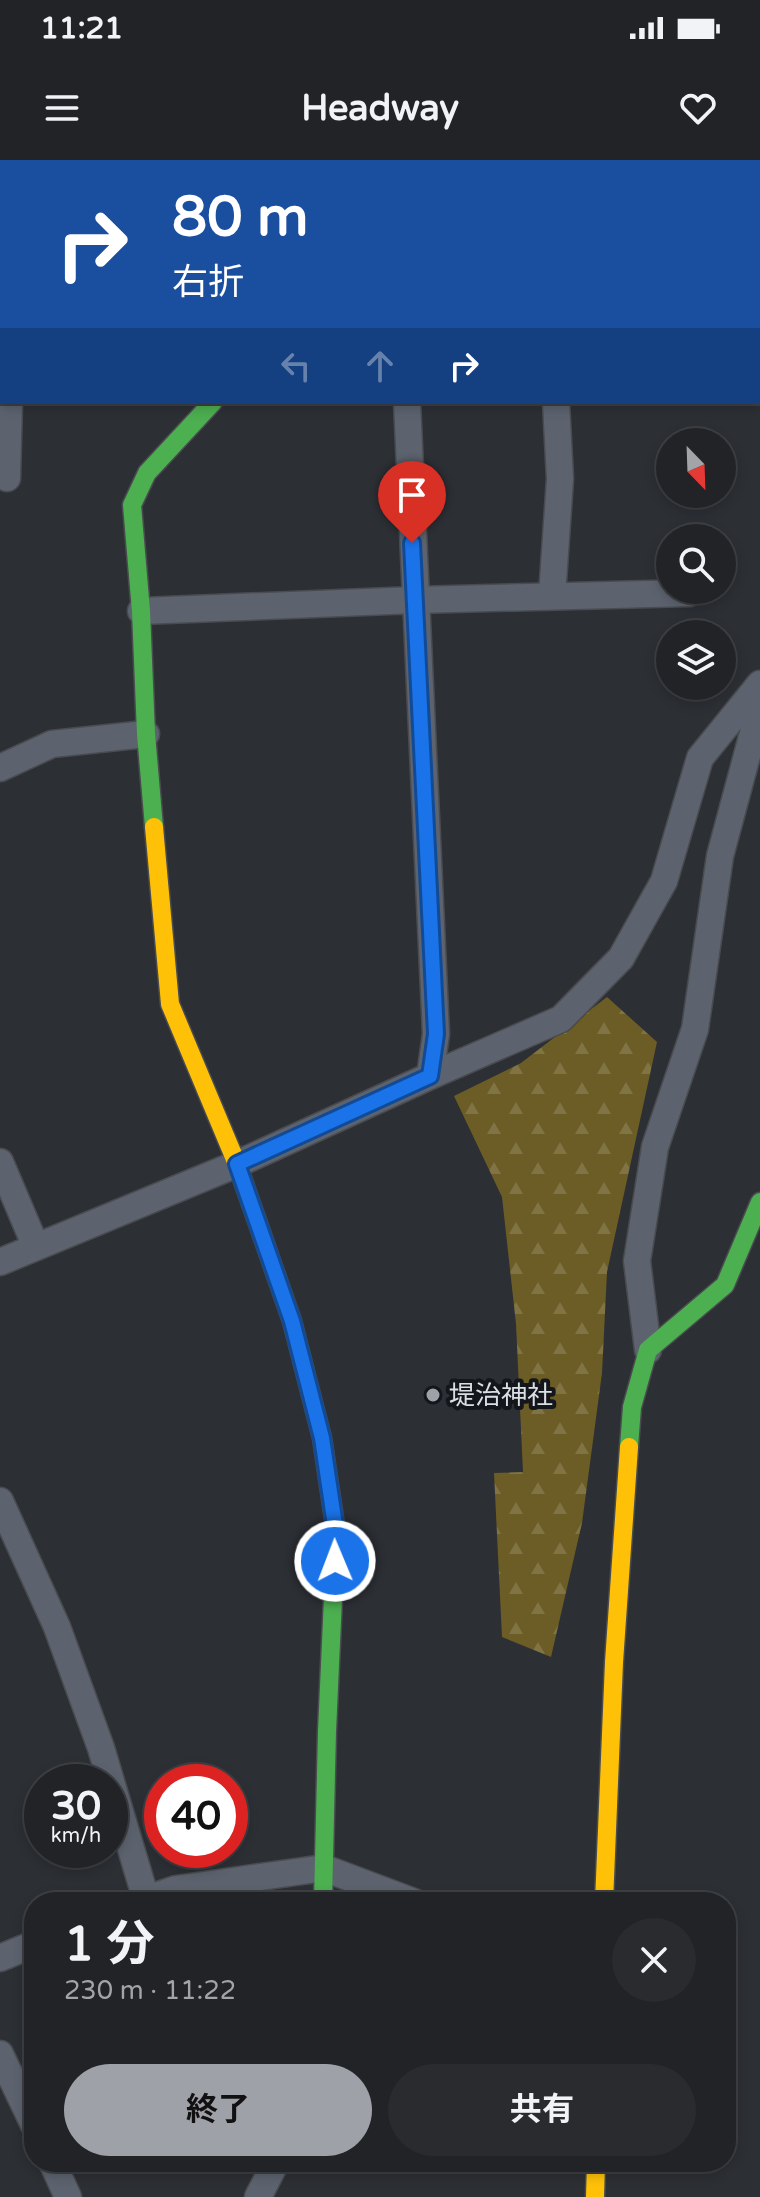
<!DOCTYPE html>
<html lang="ja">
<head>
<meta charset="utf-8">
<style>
  :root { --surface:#212327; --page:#292b2f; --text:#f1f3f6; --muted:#a2a4a7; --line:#3e4044; --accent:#9ea1a7 }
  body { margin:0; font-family:"Varela Round","Noto Sans JP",sans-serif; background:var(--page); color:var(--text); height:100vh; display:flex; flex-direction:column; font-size:30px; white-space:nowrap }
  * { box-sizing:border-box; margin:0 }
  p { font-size:26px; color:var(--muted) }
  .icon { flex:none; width:44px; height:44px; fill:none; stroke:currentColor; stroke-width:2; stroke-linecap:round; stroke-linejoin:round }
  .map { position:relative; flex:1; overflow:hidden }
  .panel { position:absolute; left:24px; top:1732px; width:712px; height:280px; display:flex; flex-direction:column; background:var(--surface); border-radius:32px; box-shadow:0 4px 12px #0003,0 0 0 2px var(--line) }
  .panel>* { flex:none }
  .banner { position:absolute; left:0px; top:0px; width:760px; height:244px; box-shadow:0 4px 12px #0003,0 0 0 2px var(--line); background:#1a4fa0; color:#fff; overflow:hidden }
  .needle { width:52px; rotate:157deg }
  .tools { position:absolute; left:656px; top:268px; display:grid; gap:16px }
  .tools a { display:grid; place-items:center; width:80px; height:80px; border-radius:50%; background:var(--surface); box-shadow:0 4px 12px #0003,0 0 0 2px var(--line); font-size:40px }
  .speed { position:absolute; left:24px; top:1604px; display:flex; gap:16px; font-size:40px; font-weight:700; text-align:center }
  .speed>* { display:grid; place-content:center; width:104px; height:104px; border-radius:50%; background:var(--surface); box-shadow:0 4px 12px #0003,0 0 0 2px var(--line); line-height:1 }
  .speed small { font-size:20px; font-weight:400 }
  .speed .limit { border:12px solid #d22; background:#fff; color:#111 }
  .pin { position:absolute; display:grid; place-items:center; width:68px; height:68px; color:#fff; margin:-82px -34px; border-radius:50% 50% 50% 0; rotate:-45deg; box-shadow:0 0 8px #0007 }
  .pin .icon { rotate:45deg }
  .me { position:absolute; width:88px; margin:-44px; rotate:359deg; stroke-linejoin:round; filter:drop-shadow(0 0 6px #0008) }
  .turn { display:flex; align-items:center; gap:28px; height:168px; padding:0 40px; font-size:36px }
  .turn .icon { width:104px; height:104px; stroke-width:2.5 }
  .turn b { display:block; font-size:56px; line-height:68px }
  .lanes { display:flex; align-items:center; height:76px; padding:0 40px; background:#0003; justify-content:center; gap:40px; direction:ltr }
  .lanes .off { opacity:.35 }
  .round { display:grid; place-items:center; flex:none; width:84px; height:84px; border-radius:42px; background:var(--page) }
  .headline { display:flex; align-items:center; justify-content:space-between; height:136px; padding:0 40px }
  h1 { font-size:48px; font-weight:700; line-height:60px }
  .action { display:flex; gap:16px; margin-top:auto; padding:16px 40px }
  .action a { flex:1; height:92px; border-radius:48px; background:var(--accent); color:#111; font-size:32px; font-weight:700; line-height:92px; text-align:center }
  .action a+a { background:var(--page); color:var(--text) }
  .status { display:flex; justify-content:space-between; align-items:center; height:56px; padding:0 40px; background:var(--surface); direction:ltr }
  .status svg { height:22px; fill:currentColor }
  header { display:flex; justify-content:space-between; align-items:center; height:104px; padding:0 40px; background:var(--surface); font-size:36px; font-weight:700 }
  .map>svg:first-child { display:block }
</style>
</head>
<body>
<div class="status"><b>11:21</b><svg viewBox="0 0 49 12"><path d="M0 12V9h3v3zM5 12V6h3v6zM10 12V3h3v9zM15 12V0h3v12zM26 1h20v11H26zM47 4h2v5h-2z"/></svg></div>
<header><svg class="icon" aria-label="menu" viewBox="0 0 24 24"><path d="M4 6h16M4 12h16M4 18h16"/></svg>Headway<svg class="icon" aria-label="heart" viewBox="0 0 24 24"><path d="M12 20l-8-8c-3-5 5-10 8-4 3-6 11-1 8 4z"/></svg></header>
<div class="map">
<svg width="760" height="2037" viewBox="0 0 760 2037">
  <defs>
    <pattern id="forest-firs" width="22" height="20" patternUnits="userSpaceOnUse" patternTransform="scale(2)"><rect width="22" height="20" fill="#6c5c25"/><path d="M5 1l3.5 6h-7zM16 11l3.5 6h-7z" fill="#807344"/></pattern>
  </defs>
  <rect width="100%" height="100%" fill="#2c2f34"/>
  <path fill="url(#forest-firs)" d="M607 837 657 882 607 1112 602 1213 582 1363 551 1497 502 1477 494 1313 523 1312 516 1164 502 1037 454 936 521 903Z"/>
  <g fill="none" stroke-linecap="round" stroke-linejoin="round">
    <g stroke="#494b4f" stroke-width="29">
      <path id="street" d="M213 0 214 2
        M542 0V2
        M399 2V0
        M758 11 760 10
        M0 185 2 197
        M407 242 436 874 430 916
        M7 318 9 242
        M552 436 560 319 556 242
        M141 451 415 440 689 433
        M0 608 52 584 146 574
        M0 1002 36 1087
        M0 1102 237 1004 430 916 561 859 621 798 664 721 700 598 760 524
        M648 1190 637 1101 655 987 695 869 720 696 760 547
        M0 1341 57 1467 101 1588 146 1739
        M138 1742 176 1729 324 1708 414 1742
        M0 1798 34 1784
        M0 1894 34 1965
        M52 2002 68 2037
        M258 2037 276 2002"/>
    </g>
    <g stroke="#494b4f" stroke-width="21">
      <path id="fast" d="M154 667 146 574 141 451 132 345 147 313 213 242
        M256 1058 292 1161 322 1278 336 1372 327 1571 323 1742
        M629 1287 632 1247 648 1190 725 1125 760 1042"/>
    </g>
    <g stroke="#494b4f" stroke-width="21">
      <path id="slow" d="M154 667 170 844 237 1004 256 1058
        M604 1742 614 1502 629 1287
        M595 2037 596 2002"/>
    </g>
    <use href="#street" stroke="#5c636f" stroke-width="26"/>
    <use href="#fast" stroke="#4caf50" stroke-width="18"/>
    <use href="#slow" stroke="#ffc107" stroke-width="18"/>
  </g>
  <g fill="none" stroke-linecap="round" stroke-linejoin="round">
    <g stroke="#114b97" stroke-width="20">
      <path id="route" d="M335 1401 336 1372 322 1278 292 1161 237 1004 430 916 436 874 412 383"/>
    </g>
    <use href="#route" stroke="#1a73e8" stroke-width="14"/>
  </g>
  <circle fill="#9ea1a7" stroke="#13161a" stroke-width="3" cx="433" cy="1235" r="8"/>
  <g text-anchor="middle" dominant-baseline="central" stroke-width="8" stroke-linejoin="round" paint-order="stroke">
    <g font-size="26" fill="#dbdfe5" stroke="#13161a" text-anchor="start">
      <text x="449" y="1235">堤治神社</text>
    </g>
  </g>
</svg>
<div class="tools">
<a><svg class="needle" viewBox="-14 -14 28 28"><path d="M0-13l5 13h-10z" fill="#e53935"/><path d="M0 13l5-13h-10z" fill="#a2a4a7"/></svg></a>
<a><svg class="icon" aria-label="search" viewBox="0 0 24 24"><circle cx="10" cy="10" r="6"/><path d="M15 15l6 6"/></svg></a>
<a><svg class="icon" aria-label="layers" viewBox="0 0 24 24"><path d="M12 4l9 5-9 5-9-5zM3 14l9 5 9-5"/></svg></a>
</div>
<div class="speed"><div>30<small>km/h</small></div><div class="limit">40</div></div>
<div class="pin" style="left:412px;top:383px;background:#d93025"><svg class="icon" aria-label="arrive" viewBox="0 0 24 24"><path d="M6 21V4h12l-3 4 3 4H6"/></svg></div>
<svg class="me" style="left:335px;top:1401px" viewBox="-20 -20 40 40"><circle r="17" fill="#1a73e8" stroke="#fff" stroke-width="3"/><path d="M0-11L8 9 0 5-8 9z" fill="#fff"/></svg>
<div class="banner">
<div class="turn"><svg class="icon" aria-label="right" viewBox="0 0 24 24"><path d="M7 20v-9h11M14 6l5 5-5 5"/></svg><div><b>80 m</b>右折</div></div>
<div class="lanes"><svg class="icon off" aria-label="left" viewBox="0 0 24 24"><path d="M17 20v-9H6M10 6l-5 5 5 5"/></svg><svg class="icon off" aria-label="ahead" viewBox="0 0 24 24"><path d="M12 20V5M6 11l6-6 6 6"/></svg><svg class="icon" aria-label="right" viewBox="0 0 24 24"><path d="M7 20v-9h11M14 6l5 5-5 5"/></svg></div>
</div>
<section class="panel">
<div class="headline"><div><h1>1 分</h1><p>230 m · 11:22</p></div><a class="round"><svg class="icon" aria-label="close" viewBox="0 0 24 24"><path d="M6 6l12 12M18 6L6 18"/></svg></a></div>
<div class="action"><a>終了</a><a>共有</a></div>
</section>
</div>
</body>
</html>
